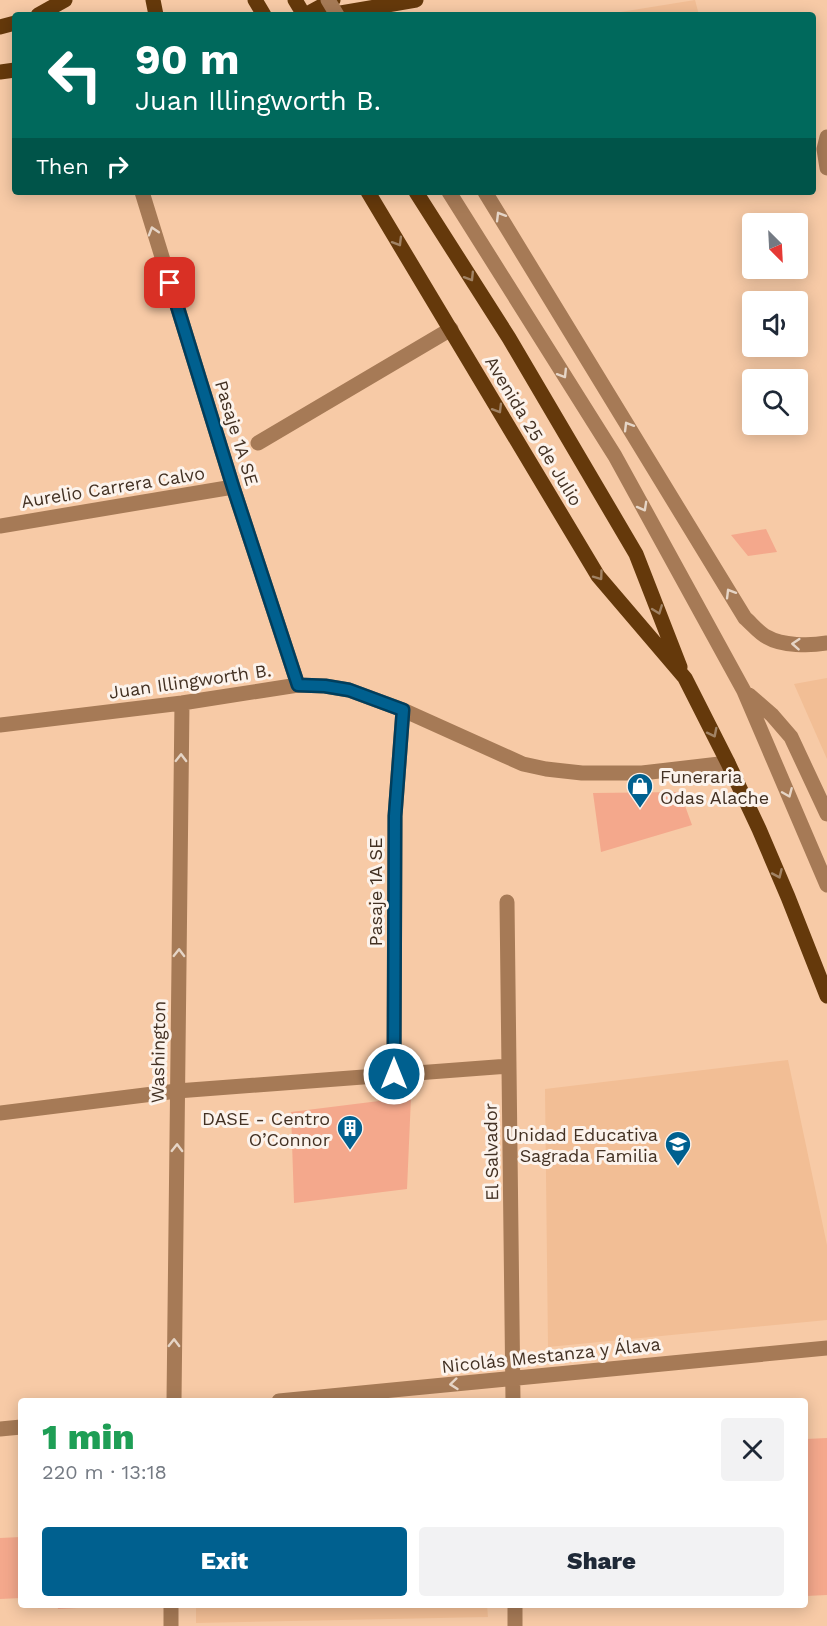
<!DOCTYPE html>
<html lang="en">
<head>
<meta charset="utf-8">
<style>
  :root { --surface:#fff; --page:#f2f2f3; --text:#1f2937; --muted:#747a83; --accent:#00608f }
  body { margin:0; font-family:"Work Sans",sans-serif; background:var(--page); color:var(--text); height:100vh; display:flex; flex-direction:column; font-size:22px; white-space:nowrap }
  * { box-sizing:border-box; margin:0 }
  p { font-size:20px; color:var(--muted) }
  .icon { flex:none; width:33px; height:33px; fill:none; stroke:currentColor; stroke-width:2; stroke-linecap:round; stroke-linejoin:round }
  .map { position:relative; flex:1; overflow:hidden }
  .panel { position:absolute; left:18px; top:1398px; width:790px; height:210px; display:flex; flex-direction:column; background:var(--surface); border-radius:6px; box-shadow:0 3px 15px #0003 }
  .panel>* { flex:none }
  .guide { position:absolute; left:12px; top:12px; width:804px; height:183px; border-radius:6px; box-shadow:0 3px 15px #0003; background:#00695c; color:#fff; overflow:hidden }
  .needle { width:39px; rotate:156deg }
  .fabs { position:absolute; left:742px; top:213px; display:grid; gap:12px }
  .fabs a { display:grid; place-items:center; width:66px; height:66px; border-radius:6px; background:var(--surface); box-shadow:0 3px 15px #0003; font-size:30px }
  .pin { position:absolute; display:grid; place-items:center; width:51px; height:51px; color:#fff; margin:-26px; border-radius:12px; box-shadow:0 3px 9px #0006 }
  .me { position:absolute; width:66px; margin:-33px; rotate:0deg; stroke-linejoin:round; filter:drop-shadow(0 0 4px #0008) }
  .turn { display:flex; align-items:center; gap:21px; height:126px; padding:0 24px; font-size:27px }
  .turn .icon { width:78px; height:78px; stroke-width:2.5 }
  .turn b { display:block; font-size:42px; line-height:51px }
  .then { display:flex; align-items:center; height:57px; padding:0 24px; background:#0003; gap:12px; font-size:22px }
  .round { display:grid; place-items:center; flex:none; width:63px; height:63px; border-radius:6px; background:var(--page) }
  .summary { display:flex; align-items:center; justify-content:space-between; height:102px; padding:0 24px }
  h1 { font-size:36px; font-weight:800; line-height:45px; color:#1e9e55 }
  .primary-button { display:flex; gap:12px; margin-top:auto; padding:12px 24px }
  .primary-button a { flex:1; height:69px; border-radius:6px; background:var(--accent); color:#fff; font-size:24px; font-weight:800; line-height:69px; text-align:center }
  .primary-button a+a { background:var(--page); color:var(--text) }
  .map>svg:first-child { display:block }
</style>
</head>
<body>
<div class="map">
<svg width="827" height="1626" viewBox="0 0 827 1626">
  <rect width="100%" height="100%" fill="#f7caa6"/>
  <path fill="#f2be95" d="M695 0 699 15H602Z
    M827 678V759L794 684Z
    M788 1060 827 1245V1320L548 1347 545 1089Z
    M196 1605H487L488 1617 196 1623Z"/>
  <path fill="#f4a88c" d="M766 529 777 552 748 556 731 535Z
    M680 792 692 825 601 852 593 793Z
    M411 1097 407 1189 294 1203 291 1112Z
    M827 1438V1595L806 1596V1439Z
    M21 1537V1598L0 1599V1538Z
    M57 1605H98V1607L58 1609Z"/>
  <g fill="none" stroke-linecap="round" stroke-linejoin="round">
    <path stroke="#a67a56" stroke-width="15" d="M827 137 824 149 827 168
      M142 192 233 487 298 685
      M449 192 615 456 744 691 827 885
      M485 192 745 618C752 624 759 633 767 637 782 646 810 646 827 643
      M258 443 451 329
      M0 526 233 487
      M749 695 772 715 791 737 827 814
      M0 725 182 703 298 685 325 686 349 690 403 710 523 764 546 769 582 773H642L728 763
      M507 902 513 1401
      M394 1074 395 816 403 710
      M0 1113 177 1091 509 1066
      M174 1401 182 703
      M279 1401 827 1348
      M0 1429 21 1427
      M515 1605V1626
      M171 1626V1605"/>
    <path stroke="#65390b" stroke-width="15" d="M153 0 156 15
      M255 0 264 15
      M295 0 304 15
      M38 15 65 0
      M305 15 333 0
      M329 15 416 0
      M0 27 15 23
      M0 72 15 70
      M368 192 598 576 685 678 728 763 759 829 788 897 827 996
      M416 192 509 338 636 554 680 667"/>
    <path stroke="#a67a56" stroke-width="15" d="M328 0 337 15"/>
  </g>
  <defs><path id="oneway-chevron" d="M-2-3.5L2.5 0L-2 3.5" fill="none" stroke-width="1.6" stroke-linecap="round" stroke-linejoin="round" transform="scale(1.5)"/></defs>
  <g stroke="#e6d5c6">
    <use href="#oneway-chevron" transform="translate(500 216) rotate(-121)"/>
    <use href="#oneway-chevron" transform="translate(153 231) rotate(-107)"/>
    <use href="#oneway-chevron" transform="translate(563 374) rotate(58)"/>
    <use href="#oneway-chevron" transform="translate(628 426) rotate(-121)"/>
    <use href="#oneway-chevron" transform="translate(643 507) rotate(61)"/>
    <use href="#oneway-chevron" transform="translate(730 593) rotate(-121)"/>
    <use href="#oneway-chevron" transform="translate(796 644) rotate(-176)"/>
    <use href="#oneway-chevron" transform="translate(181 758) rotate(-89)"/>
    <use href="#oneway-chevron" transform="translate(788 793) rotate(67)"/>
    <use href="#oneway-chevron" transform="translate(179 953) rotate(-89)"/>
    <use href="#oneway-chevron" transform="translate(177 1148) rotate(-89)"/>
    <use href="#oneway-chevron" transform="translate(174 1343) rotate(-89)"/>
    <use href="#oneway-chevron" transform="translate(454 1384) rotate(174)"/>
  </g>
  <g stroke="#a18365">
    <use href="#oneway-chevron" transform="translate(398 242) rotate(59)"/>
    <use href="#oneway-chevron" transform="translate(470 277) rotate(58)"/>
    <use href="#oneway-chevron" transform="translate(498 409) rotate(59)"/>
    <use href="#oneway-chevron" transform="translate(599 576) rotate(54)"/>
    <use href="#oneway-chevron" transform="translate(658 610) rotate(69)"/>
    <use href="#oneway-chevron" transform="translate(713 733) rotate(63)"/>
    <use href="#oneway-chevron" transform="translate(778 874) rotate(66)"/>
  </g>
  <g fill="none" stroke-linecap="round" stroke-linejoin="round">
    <g stroke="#003e5d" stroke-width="15">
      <path id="route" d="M170 283 233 487 298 685 325 686 349 690 403 710 395 816 394 1074"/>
    </g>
    <use href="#route" stroke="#00608f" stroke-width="10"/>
  </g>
  <defs>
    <g id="shop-pin" transform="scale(1.35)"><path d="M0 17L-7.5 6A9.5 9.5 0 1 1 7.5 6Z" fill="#00608f" stroke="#fcf3ec"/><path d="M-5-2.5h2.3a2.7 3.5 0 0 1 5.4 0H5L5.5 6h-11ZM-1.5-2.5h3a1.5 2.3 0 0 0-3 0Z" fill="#fff"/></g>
    <g id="building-pin" transform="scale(1.35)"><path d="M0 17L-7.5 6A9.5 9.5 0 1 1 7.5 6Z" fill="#00608f" stroke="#fcf3ec"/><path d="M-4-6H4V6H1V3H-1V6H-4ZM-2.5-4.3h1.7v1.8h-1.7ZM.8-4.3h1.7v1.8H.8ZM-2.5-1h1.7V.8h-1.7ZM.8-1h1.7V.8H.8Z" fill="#fff"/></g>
    <g id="school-pin" transform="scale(1.35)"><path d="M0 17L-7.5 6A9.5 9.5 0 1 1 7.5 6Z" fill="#00608f" stroke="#fcf3ec"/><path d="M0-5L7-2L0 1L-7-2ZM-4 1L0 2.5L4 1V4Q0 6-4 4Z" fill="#fff"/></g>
  </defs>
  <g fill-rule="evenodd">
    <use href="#shop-pin" x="640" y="786"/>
    <use href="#building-pin" x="350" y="1128"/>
    <use href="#school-pin" x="678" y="1144"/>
  </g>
  <g text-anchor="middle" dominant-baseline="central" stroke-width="6" stroke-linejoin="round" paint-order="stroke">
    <g font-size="18" fill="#433123" stroke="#fcf3ec">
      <text transform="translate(534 431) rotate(59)">Avenida 25 de Julio</text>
      <text transform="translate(237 433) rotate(73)">Pasaje 1A SE</text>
      <text transform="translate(113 487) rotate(-9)">Aurelio Carrera Calvo</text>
      <text transform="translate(190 681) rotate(-8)">Juan Illingworth B.</text>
      <text transform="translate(375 892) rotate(-90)">Pasaje 1A SE</text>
      <text transform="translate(158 1052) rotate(-89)">Washington</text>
      <text transform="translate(491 1152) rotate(-91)">El Salvador</text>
      <text transform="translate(551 1355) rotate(-6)">Nicolás Mestanza y Álava</text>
    </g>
    <g font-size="18" fill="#433123" stroke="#fcf3ec" text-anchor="end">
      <text x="660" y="776" text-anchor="start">Funeraria<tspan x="660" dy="21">Odas Alache</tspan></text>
      <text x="330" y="1118">DASE - Centro<tspan x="330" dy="21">O’Connor</tspan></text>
      <text x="658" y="1134">Unidad Educativa<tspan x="658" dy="21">Sagrada Familia</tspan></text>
    </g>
  </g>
</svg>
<div class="fabs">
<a><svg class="needle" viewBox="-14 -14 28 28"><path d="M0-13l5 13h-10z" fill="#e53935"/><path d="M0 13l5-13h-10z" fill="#747a83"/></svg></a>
<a><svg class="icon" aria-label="sound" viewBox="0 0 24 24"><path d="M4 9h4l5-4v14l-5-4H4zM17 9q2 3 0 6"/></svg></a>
<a><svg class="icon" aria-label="search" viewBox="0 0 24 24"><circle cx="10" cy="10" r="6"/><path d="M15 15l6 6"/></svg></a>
</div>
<div class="pin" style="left:170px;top:283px;background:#d93025"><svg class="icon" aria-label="arrive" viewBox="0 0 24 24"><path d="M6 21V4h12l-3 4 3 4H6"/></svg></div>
<svg class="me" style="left:394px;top:1074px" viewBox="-20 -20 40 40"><circle r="17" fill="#00608f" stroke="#fff" stroke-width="3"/><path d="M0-11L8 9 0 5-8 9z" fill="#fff"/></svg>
<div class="guide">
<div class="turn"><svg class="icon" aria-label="left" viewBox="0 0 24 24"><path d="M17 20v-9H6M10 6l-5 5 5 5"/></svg><div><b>90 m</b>Juan Illingworth B.</div></div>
<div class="then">Then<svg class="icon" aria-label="right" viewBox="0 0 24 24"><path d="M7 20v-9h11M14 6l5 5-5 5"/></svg></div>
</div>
<section class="panel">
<div class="summary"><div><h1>1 min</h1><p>220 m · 13:18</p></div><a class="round"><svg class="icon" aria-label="close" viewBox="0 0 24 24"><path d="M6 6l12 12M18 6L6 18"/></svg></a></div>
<div class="primary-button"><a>Exit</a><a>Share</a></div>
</section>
</div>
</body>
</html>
